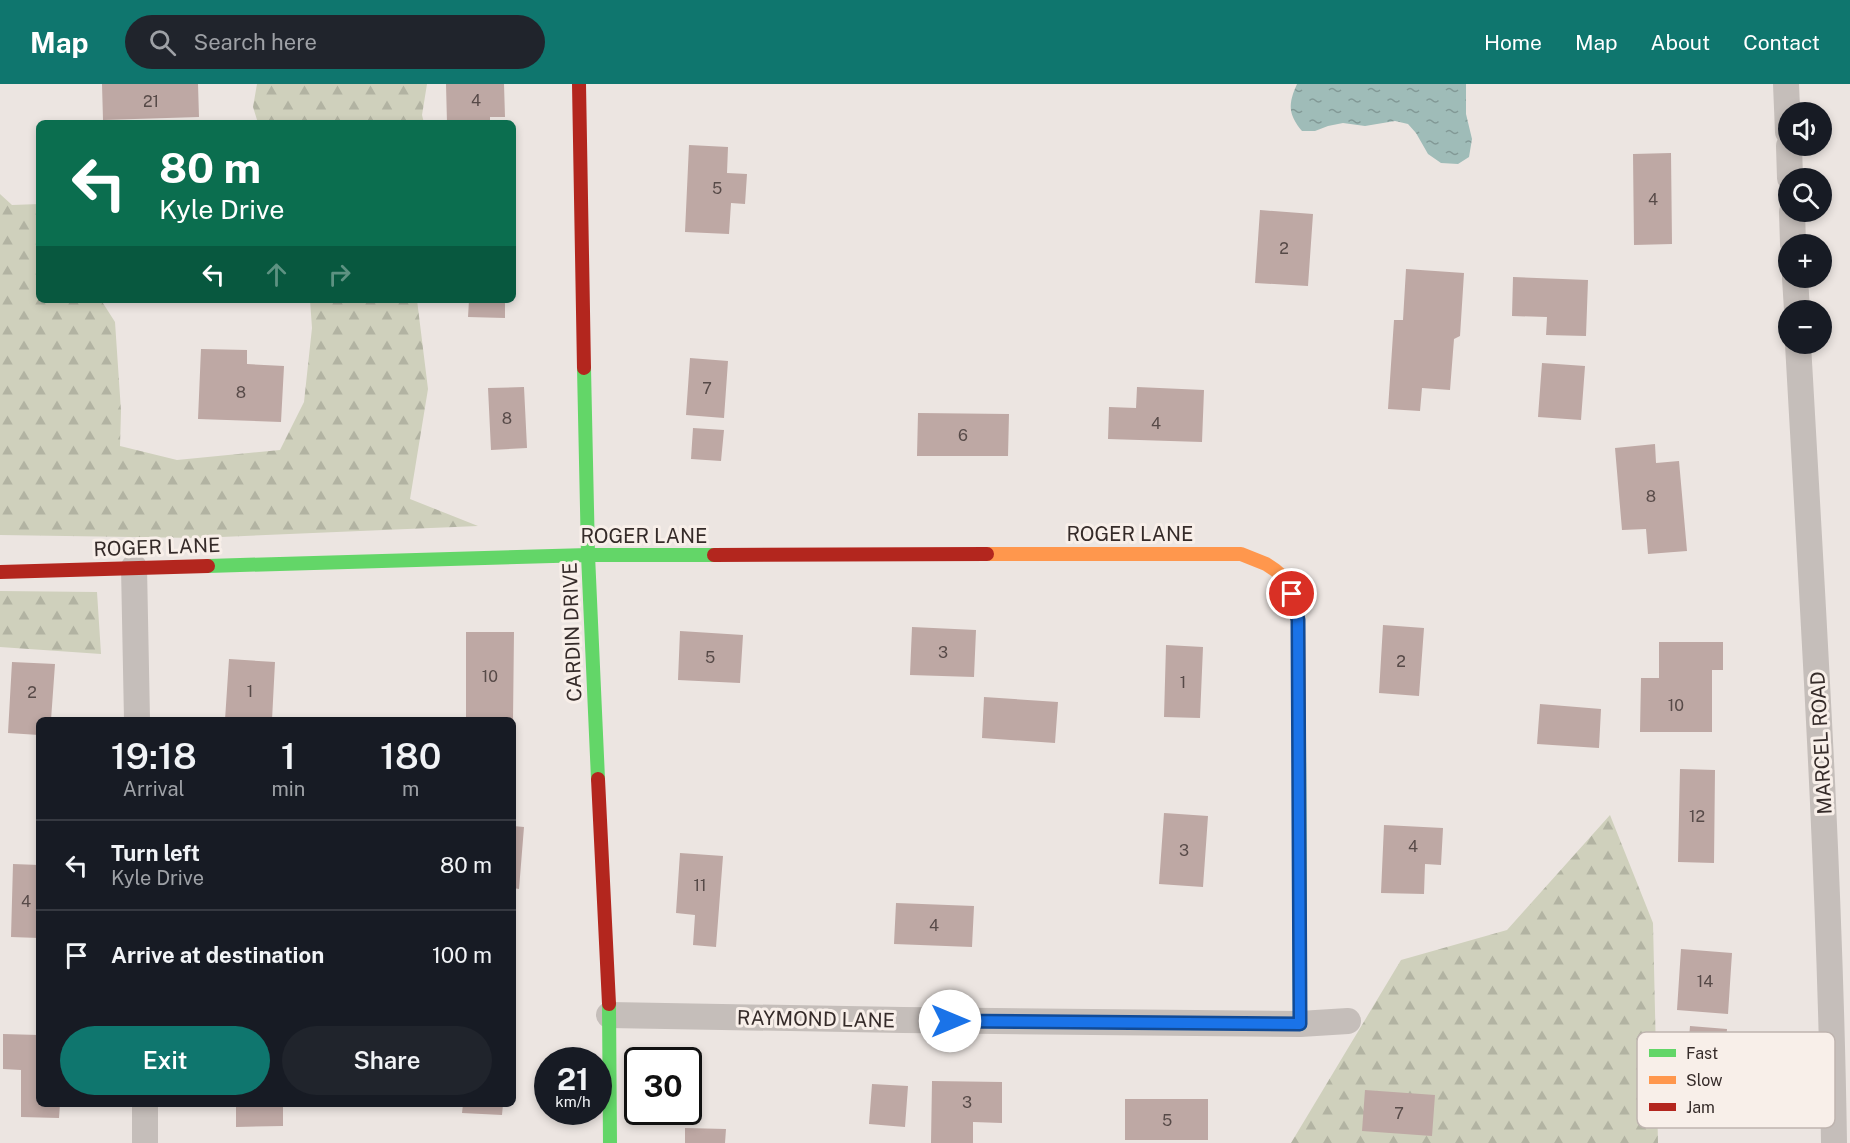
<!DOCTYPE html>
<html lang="en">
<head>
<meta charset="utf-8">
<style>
  :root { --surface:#171b24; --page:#20242c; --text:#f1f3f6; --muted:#9ea1a6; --line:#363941; --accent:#0f766e }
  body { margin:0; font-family:"Public Sans",sans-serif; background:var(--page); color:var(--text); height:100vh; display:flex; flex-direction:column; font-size:22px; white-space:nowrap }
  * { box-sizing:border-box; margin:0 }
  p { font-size:20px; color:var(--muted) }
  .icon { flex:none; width:33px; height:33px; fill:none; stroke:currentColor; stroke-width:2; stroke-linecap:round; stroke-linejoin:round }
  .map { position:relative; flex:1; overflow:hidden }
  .side { position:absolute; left:36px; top:633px; width:480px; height:390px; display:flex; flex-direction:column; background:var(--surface); border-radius:9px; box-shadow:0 3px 9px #0003 }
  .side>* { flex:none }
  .hud { position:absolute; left:36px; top:36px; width:480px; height:183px; border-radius:9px; box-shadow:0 3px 9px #0003; background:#0b6e4f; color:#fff; overflow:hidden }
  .buttons { position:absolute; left:1778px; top:18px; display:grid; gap:12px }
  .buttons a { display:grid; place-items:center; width:54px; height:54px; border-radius:50%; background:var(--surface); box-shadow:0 3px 9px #0003; font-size:30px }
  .speed { position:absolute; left:534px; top:963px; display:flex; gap:12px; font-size:30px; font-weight:700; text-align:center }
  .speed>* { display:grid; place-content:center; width:78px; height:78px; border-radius:50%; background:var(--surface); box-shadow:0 3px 9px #0003; line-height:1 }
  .speed small { font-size:15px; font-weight:400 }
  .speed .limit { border:3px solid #111; border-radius:9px; background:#fff; color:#111 }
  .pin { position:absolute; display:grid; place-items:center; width:51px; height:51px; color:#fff; margin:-26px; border:3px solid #fff; border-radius:50%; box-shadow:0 2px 6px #0007 }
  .me { position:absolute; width:66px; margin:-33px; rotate:90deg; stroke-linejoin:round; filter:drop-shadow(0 0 4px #0008) }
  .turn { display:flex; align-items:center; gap:21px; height:126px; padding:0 24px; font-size:27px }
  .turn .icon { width:78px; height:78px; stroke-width:2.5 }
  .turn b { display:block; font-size:42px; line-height:51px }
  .lanes { display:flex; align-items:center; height:57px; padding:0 24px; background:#0003; justify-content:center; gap:30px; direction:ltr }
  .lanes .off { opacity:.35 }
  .eta { display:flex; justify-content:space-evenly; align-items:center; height:102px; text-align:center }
  .eta b { font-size:36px; font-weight:600; line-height:42px }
  .action { display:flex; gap:12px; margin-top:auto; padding:12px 24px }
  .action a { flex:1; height:69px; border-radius:36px; background:var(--accent); color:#fff; font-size:24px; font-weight:600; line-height:69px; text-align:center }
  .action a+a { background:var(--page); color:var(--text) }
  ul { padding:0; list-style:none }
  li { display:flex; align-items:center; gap:18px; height:90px; padding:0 24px; border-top:2px solid var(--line) }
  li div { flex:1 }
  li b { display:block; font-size:22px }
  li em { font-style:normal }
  header { display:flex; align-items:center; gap:36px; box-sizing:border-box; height:84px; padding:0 30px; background:var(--accent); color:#fff }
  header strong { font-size:28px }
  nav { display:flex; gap:33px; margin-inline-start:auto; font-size:21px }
  .search { width:420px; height:54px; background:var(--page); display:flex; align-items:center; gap:15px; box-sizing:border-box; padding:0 21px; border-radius:33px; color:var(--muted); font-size:22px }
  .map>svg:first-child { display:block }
</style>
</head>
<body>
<header>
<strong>Map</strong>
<div class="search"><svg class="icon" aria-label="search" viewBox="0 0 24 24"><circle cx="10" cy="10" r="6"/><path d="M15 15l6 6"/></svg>Search here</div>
<nav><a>Home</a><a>Map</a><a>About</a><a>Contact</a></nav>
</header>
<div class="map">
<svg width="1850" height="1059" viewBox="0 0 1850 1059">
  <defs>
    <pattern id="forest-firs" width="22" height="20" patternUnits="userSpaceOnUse" patternTransform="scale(1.5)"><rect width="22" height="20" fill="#cfd0bc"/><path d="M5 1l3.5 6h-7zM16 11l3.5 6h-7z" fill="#b2b3a2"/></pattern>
    <pattern id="water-ripples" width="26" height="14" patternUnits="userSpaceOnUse" patternTransform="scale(1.5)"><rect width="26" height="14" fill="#9fbcb8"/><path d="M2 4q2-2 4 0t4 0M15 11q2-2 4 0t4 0" fill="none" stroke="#829996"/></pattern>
  </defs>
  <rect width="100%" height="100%" fill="#ece5e1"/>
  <path fill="url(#forest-firs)" d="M257 0H427L422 31 424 39H258L253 23Z
    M0 110 12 121 39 120V216H101L115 238 121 327 120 362 177 376 280 366 304 318 312 244 310 216H417L428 305 410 415 478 442 198 454 0 451Z
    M0 507 97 508 101 570 0 563Z
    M1610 731 1653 839 1658 1059H1291L1401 876 1507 846Z"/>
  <path fill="url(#water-ripples)" d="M1297 0H1466V30L1472 55 1469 73 1458 80 1441 79 1428 70 1416 49 1408 40 1395 37 1365 42 1343 39 1328 42 1315 47H1302C1288 30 1288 20 1297 0Z"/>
  <path fill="#bea8a4" d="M102 0H198L199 33 103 36Z
    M446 0H504L505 33H490V39H447Z
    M689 61 728 63 727 89 747 90 745 120 731 119 729 150 685 148Z
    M1671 69 1672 160 1634 161 1633 70Z
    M1260 126 1313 130 1308 202 1255 199Z
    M1406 185 1464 189 1460 252 1454 255 1450 306 1422 304 1420 327 1388 325 1394 236H1403Z
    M1513 193 1588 196 1586 252 1546 251 1547 233 1512 232Z
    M469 216H505V234L468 233Z
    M201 265 247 266V280L284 282 281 338 198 335Z
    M690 274 728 277 724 334 686 331Z
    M1542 279 1585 282 1581 336 1538 333Z
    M524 303 527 364 491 366 488 304Z
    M1137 303 1204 306 1202 358 1108 355 1109 323 1136 324Z
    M918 329 1009 330 1008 372H917Z
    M693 344 724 346 721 377 691 375Z
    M1655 360 1656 379 1679 377 1687 467 1648 470 1646 445 1622 446 1615 364Z
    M1383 541 1424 544 1419 612 1379 609Z
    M912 543 976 546 974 593 910 591Z
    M680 547 743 551 740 599 678 596Z
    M466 548H514L513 636H466Z
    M1659 558H1723V586H1712V648H1640L1641 594H1659Z
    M1166 561 1203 563 1200 634 1164 633Z
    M229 575 275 578 272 636H225Z
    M12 578 55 580 51 636H39V651L8 649Z
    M984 613 1058 618 1055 659 982 654Z
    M1540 620 1601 625 1599 664 1537 660Z
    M1680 685 1715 686 1714 779 1678 778Z
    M1164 729 1208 732 1203 803 1159 800Z
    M1384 741 1443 744 1441 781 1425 780 1424 810 1381 809Z
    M513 742 524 743 519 805 513 804Z
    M680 769 723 772 716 863 693 861 695 831 676 829Z
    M13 780 39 781V854L11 853Z
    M896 819 974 822 972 863 894 860Z
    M1681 865 1732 869 1728 930 1677 926Z
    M1690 942 1727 945 1723 995 1686 992Z
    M3 950 39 951V1020H60L59 1034 21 1033V986L3 985Z
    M932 997 1002 998V1039L973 1038V1059H931Z
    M872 1000 908 1002 905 1043 869 1040Z
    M1365 1006 1435 1011 1432 1052 1362 1047Z
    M1125 1015H1208V1056H1125Z
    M236 1020H283V1042L236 1043Z
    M463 1020H503L502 1031 462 1029Z
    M685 1044 726 1045 725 1059H685Z"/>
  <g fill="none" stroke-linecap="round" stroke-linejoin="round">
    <path stroke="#c5beba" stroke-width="26" d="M1786 0 1788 48
      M1789 62 1790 94
      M1792 128 1793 160
      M1795 194 1797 226
      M1798 260C1813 526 1830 792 1834 1059
      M134 483 137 636
      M609 931 903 936 1300 940 1348 937
      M145 1020V1059"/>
    <path stroke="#63d668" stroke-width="14" d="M584 284 588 471 598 695
      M208 482 588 471H714
      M1299 655 1300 940
      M609 920 610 1059"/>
    <path stroke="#ff974d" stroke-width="14" d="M987 470H1241L1266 480 1275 486 1282 492 1290 510 1298 536 1299 655"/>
    <path stroke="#b3261e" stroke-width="14" d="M579 0 584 284
      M714 471 987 470
      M0 488 208 482
      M598 695 609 920"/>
  </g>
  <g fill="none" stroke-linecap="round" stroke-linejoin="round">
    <g stroke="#114b97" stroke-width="15">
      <path id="route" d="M950 937 1300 940 1298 536 1292 510"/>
    </g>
    <use href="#route" stroke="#1a73e8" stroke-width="10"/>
  </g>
  <g text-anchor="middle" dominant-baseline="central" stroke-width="6" stroke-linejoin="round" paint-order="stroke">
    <g font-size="16" fill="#574a48">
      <text x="476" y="16">4</text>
      <text x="151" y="17">21</text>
      <text x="717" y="104">5</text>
      <text x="1653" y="115">4</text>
      <text x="1284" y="164">2</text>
      <text x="707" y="304">7</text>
      <text x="241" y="308">8</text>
      <text x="507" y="334">8</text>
      <text x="1156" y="339">4</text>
      <text x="963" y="351">6</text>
      <text x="1651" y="412">8</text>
      <text x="943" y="568">3</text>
      <text x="710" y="573">5</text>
      <text x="1401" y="577">2</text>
      <text x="490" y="592">10</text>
      <text x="1183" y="598">1</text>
      <text x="250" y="607">1</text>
      <text x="32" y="608">2</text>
      <text x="1676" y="621">10</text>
      <text x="1697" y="732">12</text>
      <text x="1413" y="762">4</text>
      <text x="1184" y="766">3</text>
      <text x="700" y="801">11</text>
      <text x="26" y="817">4</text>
      <text x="934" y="841">4</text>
      <text x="1705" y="897">14</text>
      <text x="967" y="1018">3</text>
      <text x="1399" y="1029">7</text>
      <text x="1167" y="1036">5</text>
    </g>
    <g font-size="20" fill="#352b29" stroke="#f8efe9">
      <text x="1130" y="450">ROGER LANE</text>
      <text x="644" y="452">ROGER LANE</text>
      <text transform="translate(157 463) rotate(-2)">ROGER LANE</text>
      <text transform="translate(572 548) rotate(-92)">CARDIN DRIVE</text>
      <text transform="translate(1821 659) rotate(-93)">MARCEL ROAD</text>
      <text transform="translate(816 935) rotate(1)">RAYMOND LANE</text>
    </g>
  </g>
  <rect x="1637" y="948" width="198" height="96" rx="9" fill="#f8efe9" stroke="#beb4af" stroke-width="1.5"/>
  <rect x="1649" y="965" width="27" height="8" fill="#63d668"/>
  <rect x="1649" y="992" width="27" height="8" fill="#ff974d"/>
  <rect x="1649" y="1019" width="27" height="8" fill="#b3261e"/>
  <g font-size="16" fill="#352b29">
    <text x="1686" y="975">Fast</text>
    <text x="1686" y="1002">Slow</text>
    <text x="1686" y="1029">Jam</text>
  </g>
</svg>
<div class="buttons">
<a><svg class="icon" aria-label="sound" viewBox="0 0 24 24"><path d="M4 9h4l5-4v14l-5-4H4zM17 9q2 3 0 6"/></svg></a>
<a><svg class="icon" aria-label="search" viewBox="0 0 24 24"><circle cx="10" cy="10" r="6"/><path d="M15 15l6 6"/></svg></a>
<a>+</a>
<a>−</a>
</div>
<div class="speed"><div>21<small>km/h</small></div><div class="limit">30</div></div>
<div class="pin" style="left:1292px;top:510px;background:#d93025"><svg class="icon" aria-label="arrive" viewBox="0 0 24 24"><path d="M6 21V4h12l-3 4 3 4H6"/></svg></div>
<svg class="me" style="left:950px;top:937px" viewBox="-20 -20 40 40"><circle r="19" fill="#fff"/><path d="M0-13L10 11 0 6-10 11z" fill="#1a73e8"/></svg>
<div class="hud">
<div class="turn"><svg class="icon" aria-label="left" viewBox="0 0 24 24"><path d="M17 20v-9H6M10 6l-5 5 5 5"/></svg><div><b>80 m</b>Kyle Drive</div></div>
<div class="lanes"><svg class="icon" aria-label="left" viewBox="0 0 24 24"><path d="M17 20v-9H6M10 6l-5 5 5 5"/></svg><svg class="icon off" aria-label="ahead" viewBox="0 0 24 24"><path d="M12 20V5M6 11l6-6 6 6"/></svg><svg class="icon off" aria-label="right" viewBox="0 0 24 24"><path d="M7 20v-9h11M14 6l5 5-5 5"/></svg></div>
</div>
<section class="side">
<div class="eta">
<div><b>19:18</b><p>Arrival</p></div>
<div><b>1</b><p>min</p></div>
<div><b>180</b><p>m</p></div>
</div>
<ul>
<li><svg class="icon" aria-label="left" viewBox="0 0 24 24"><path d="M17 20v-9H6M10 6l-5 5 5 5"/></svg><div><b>Turn left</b><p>Kyle Drive</p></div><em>80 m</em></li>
<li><svg class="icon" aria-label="arrive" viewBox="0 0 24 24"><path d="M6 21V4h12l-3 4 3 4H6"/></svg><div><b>Arrive at destination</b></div><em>100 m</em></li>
</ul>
<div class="action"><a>Exit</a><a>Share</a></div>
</section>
</div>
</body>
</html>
